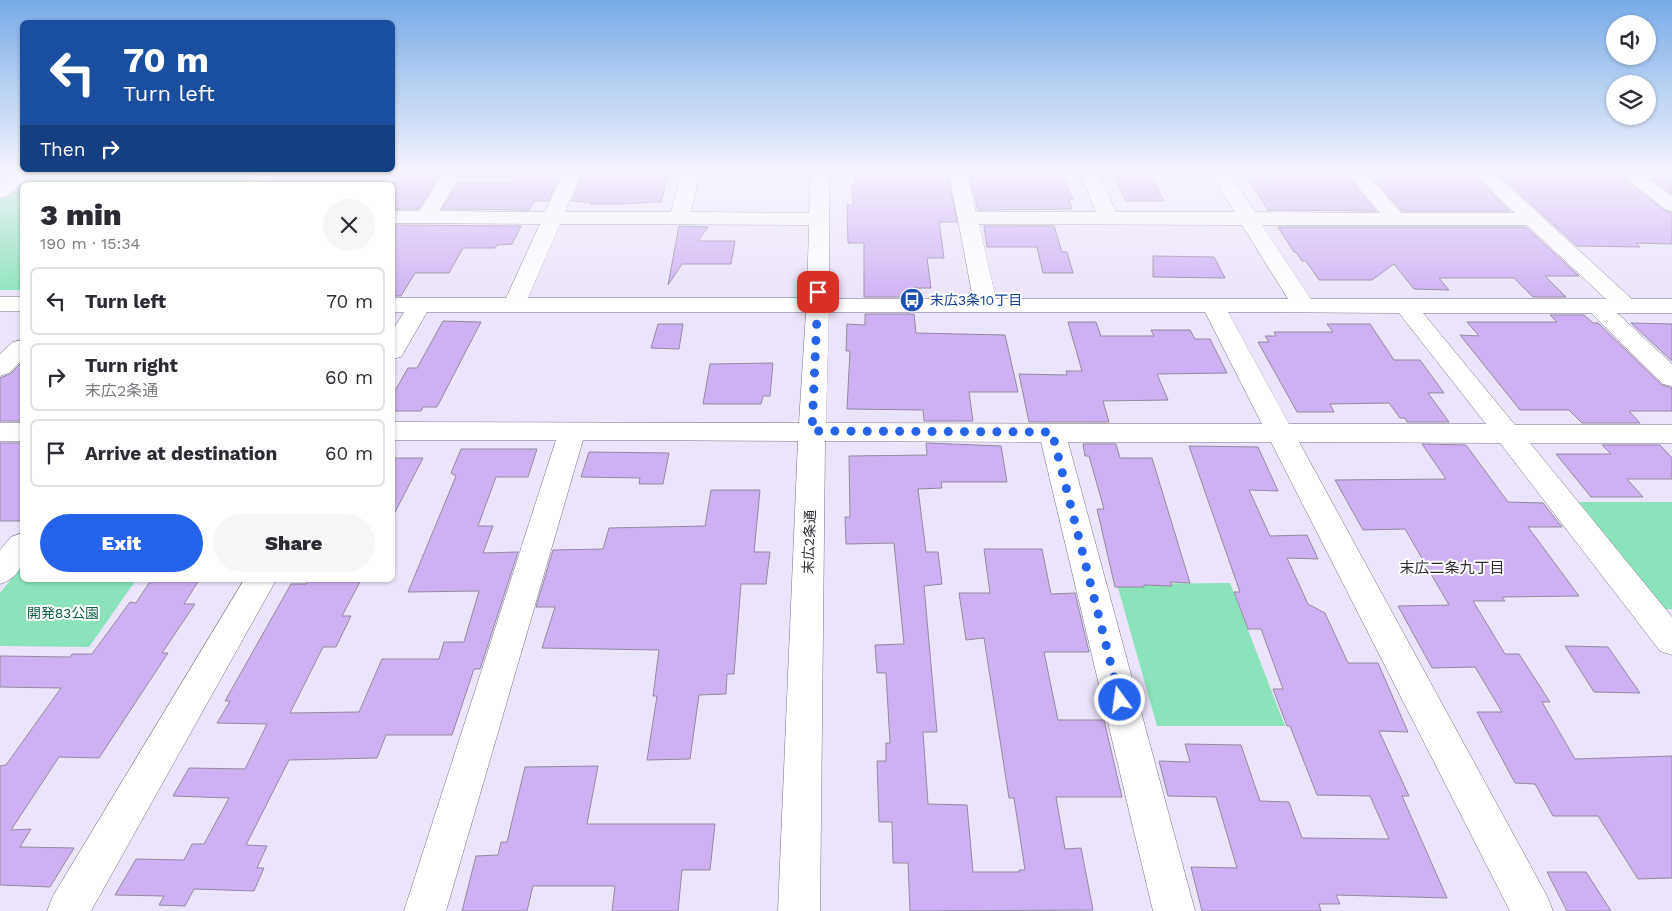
<!DOCTYPE html>
<html lang="en">
<head>
<meta charset="utf-8">
<style>
  :root { --surface:#fff; --page:#f7f7f7; --text:#2b2b33; --muted:#7c7c81; --line:#e1e1e2; --accent:#2563eb }
  body { margin:0; font-family:"Work Sans","Noto Sans JP",sans-serif; background:var(--page); color:var(--text); height:100vh; display:flex; flex-direction:column; font-size:19px; white-space:nowrap }
  * { box-sizing:border-box; margin:0 }
  p { font-size:16px; color:var(--muted) }
  .icon { flex:none; width:28px; height:28px; fill:none; stroke:currentColor; stroke-width:2; stroke-linecap:round; stroke-linejoin:round }
  .map { position:relative; flex:1; overflow:hidden }
  .details { position:absolute; left:20px; top:182px; width:375px; height:400px; display:flex; flex-direction:column; background:var(--surface); border-radius:8px; box-shadow:0 1px 4px #0004 }
  .details>* { flex:none }
  .hud { position:absolute; left:20px; top:20px; width:375px; height:152px; border-radius:8px; box-shadow:0 1px 4px #0004; background:#1a4fa0; color:#fff; overflow:hidden }
  .tools { position:absolute; left:1606px; top:15px; display:grid; gap:10px }
  .tools a { display:grid; place-items:center; width:50px; height:50px; border-radius:50%; background:var(--surface); box-shadow:0 1px 4px #0004; font-size:25px }
  .pin { position:absolute; display:grid; place-items:center; width:42px; height:42px; color:#fff; margin:-21px; border-radius:10px; box-shadow:0 2px 8px #0006 }
  .me { position:absolute; width:55px; margin:-28px; rotate:346deg; stroke-linejoin:round; filter:drop-shadow(0 0 4px #0008) }
  .turn { display:flex; align-items:center; gap:18px; height:105px; padding:0 20px; font-size:22px }
  .turn .icon { width:65px; height:65px; stroke-width:2.5 }
  .turn b { display:block; font-size:35px; line-height:42px }
  .then { display:flex; align-items:center; height:48px; padding:0 20px; background:#0003; gap:10px; font-size:19px }
  .round { display:grid; place-items:center; flex:none; width:52px; height:52px; border-radius:26px; background:var(--page) }
  .head { display:flex; align-items:center; justify-content:space-between; height:85px; padding:0 20px }
  h1 { font-size:30px; font-weight:800; line-height:38px }
  .action { display:flex; gap:10px; margin-top:auto; padding:10px 20px }
  .action a { flex:1; height:58px; border-radius:30px; background:var(--accent); color:#fff; font-size:20px; font-weight:800; line-height:58px; text-align:center }
  .action a+a { background:var(--page); color:var(--text) }
  ul { padding:0; list-style:none }
  li { display:flex; align-items:center; gap:15px; height:68px; margin:0 10px 8px; padding:0 10px; border:2px solid var(--line); border-radius:8px }
  li div { flex:1 }
  li b { display:block; font-size:19px }
  li em { font-style:normal }
  .map>svg:first-child { display:block }
</style>
</head>
<body>
<div class="map">
<svg width="1672" height="911" viewBox="0 0 1672 911">
  <rect width="100%" height="100%" fill="#ece4fa"/>
  <path fill="#8ae3ba" d="M32 172H253L240 185H22V290H0V195Z
    M1579 502H1672V609H1664Z
    M22 566V580H136L89 647 0 646V593Z
    M1230 583 1285 726H1157L1117 584Z"/>
  <path fill="#cdb1f4" stroke="#938b9f" d="M402 172H440L432 183H435L419 209H392V184Z
    M542 172H562L548 201H534L529 210 442 209 458 183H511L515 176H540Z
    M584 172H669L661 202 620 204H590L591 202 572 201Z
    M855 172H947L957 222H939L944 258H927L931 288H911L912 297H864V243H848L847 205H854L851 186H855Z
    M969 172H1061L1073 200H1069L1072 209 978 210Z
    M1113 172H1149L1164 201H1126Z
    M1244 172H1316L1324 174 1329 181H1351L1376 211 1268 210Z
    M1386 172H1471L1510 211H1402L1375 181H1390L1383 174H1387Z
    M1496 172H1591L1598 178H1622L1664 210 1672 213V244L1636 243 1640 247 1577 246Z
    M1651 178H1672V194Z
    M392 225 521 226 512 244 497 245 495 248H463L449 273H415L401 296H392Z
    M679 226 708 227 698 241H735L731 264H682L668 285Z
    M984 226H1054L1062 252H1067L1073 273H1043L1037 247H987Z
    M1278 227H1526L1579 276H1545L1566 297H1533L1514 278H1439L1449 290 1414 289 1394 264 1372 280H1319L1306 261H1302L1296 252H1294Z
    M1153 256 1214 257 1225 278 1153 277Z
    M865 314H914L916 333 1005 335 1018 392H969L973 421H924L923 410 847 409 850 351H846L847 324 865 325Z
    M1550 315H1584L1593 323H1598L1662 385 1672 388V411H1629L1640 423H1582L1569 410H1520L1460 335 1479 336 1467 322H1557Z
    M443 321 481 322 437 407H423L421 411H392V396L408 368H417Z
    M1068 322H1096L1101 336H1154L1151 330H1190L1195 339H1210L1227 373 1157 374 1168 400 1103 401 1109 422H1029L1019 374 1067 375 1066 371H1082Z
    M1631 323 1672 324V361Z
    M658 324H683L679 349 651 348Z
    M1327 324H1370L1394 360H1420L1444 393H1428L1449 422H1407L1405 418H1400L1389 403 1330 404 1334 412H1297L1258 342H1269L1265 336H1276L1274 332H1333Z
    M22 362V421H0V378L10 374Z
    M773 363 770 396H763L761 404H703L710 364Z
    M0 443H22V521H0Z
    M926 443 1001 446 1007 482H941L942 488 918 489 926 552H938L942 584 924 586 937 732H923L928 804 967 805 973 872H1019V870H1025L1014 798H1009L984 638 966 640 959 593H990L984 549H1042L1051 594 1075 593 1089 652H1044L1058 720H1104L1122 797H1056L1065 849 1081 848 1093 910 910 911 908 863H893L892 822H879L877 761H886V743H890L886 673H877L875 645 904 644 894 543 846 544 845 517H850L849 456 927 455Z
    M1083 444H1116L1120 458H1152L1190 583 1170 582 1172 586 1144 585V587H1115L1097 509H1104L1089 456H1085Z
    M1422 444 1466 445 1508 502 1543 503 1562 527H1528L1579 596 1502 597 1505 601H1473L1505 654H1519L1550 702H1542L1575 759 1672 756V878L1638 879 1598 816H1553L1535 784 1515 783 1477 712H1502L1475 667 1432 668 1398 606 1449 605 1405 529 1363 530 1335 480 1446 479Z
    M1602 445H1660L1672 458V479H1627L1643 497H1591L1556 454H1611Z
    M1189 446 1258 447 1278 491 1249 490 1270 536 1307 535 1318 559 1287 558 1308 604 1325 613 1348 663H1378L1408 732 1379 731 1409 796H1402L1447 898 1336 895 1340 904H1319L1321 911H1202L1191 867 1237 868 1216 797 1168 796 1159 761 1190 762 1185 744 1241 745 1260 801 1289 802 1302 838 1389 839 1370 796 1317 795 1290 726H1287L1273 689H1283L1261 629H1248L1234 592H1240Z
    M461 449H537L528 477H496L478 526H493L483 553 518 552 480 669H474L452 735H386L377 758 289 760 246 845 267 846 257 868H264L254 891 194 889 185 906 159 905 164 896 115 895 136 859 184 860 192 844H204L229 798 173 796 189 768 245 769 267 724 217 723 230 701H225L291 584H306L309 580H361L342 616H351L336 647H323L290 713 359 712 382 659H439L444 642H464L479 591 408 592 456 476 451 473Z
    M589 452 669 453 663 484H639L640 478 581 477Z
    M392 458H423L392 518Z
    M711 490H760L754 552H770L766 584H741L734 674H727L726 694 699 695 690 759 647 760 657 696H653L659 650 542 648 555 607H536L553 550 603 549 609 528 705 526Z
    M151 580H199L184 604H195L162 653H168L99 758 59 757 11 830 31 829 20 847 74 848 50 887 0 885V766L6 765 61 688 0 687V656L70 657 72 654H92L130 602 136 603Z
    M1565 646 1608 647 1640 693 1594 692Z
    M598 766 587 824H715L710 870H682L678 911H612L615 886H533L527 911H462L476 856 498 855 501 842H507L525 767Z
    M1547 872H1586L1611 911H1567Z"/>
  <g fill="none" stroke-linecap="round" stroke-linejoin="round">
    <g stroke="#7a7386" stroke-width="1">
      <path id="minor" d="M14 172H35L7 196 0 198V183Z
        M256 172H275L264 185H244Z
        M444 172H462L439 211 545 212 564 172H582L565 212H671L682 172H700L691 212 809 213 811 172H829V299H973L949 172H967L976 212H1096L1080 172H1098L1116 212H1235L1210 172H1228L1255 212 1380 213 1346 172H1365L1401 213H1515L1473 172H1493L1632 299H1672V313H1617L1672 364V386L1663 384 1591 313H1423L1515 425H1672V443H1530L1672 617V655L1660 651 1500 443 1299 442 1547 896 1553 911H1510L1271 442H1068L1195 911H1153L1041 442 825 441 820 911H778L798 441 583 440 446 911H404L556 440H392V422L799 423 806 312H427L401 357 392 359V331L404 312H392V298H506L540 224 392 223V211H420ZM560 224 809 225 807 298H528ZM979 224 1242 225 1288 299H996ZM1262 225H1527L1606 299H1311ZM829 312H1205L1262 424 826 423ZM1228 312 1399 313 1486 424H1289Z
        M1618 172H1639L1672 196V211L1665 209Z
        M0 297H22V311H0Z
        M22 340V360L9 373 0 376V354L13 342Z
        M0 423H22V441H0Z
        M22 533C25 556 25 576 0 584V550L11 537Z
        M244 580H276L91 911H47L53 896Z"/>
    </g>
    <use href="#minor" fill="#fff" fill-rule="evenodd"/>
  </g>
  <linearGradient id="sky" x2="0" y2="1"><stop stop-color="#76ace8"/><stop offset="0.57" stop-color="#f6f3fd"/><stop offset="1" stop-color="#f6f3fd" stop-opacity="0"/></linearGradient>
  <rect width="1672" height="300" fill="url(#sky)"/>
  <g fill="none" stroke-linecap="round" stroke-linejoin="round">
    <path stroke="#2563eb" stroke-width="9" stroke-dasharray="0 16.2" d="M818 292 812 431 1052 432 1120 700"/>
  </g>
  <defs>
    <g id="bus-disc" transform="scale(1.25)"><circle r="9.5" fill="#1a4fb4" stroke="#fff"/><path d="M-5-6H5V4H4V6H2V4H-2V6H-4V4H-5ZM-3.5-4V0h7V-4ZM-3.5 1.2v1.5H-2V1.2ZM2 1.2v1.5H3.5V1.2Z" fill="#fff"/></g>
  </defs>
  <g fill-rule="evenodd">
    <use href="#bus-disc" x="912" y="300"/>
  </g>
  <g text-anchor="middle" dominant-baseline="central" stroke-width="4" stroke-linejoin="round" paint-order="stroke">
    <g font-size="14" fill="#164399" stroke="#fff" text-anchor="start">
      <text x="930" y="300">末広3条10丁目</text>
    </g>
    <g font-size="14" fill="#2c2931" stroke="#fff">
      <text transform="translate(809 542) rotate(-88)">末広2条通</text>
    </g>
    <g font-size="14" fill="#0a6244" stroke="#fff">
      <text x="63" y="613">開発83公園</text>
    </g>
    <g font-size="15" fill="#2d2737" stroke="#fff">
      <text x="1452" y="568">末広二条九丁目</text>
    </g>
  </g>
</svg>
<div class="tools">
<a><svg class="icon" aria-label="sound" viewBox="0 0 24 24"><path d="M4 9h4l5-4v14l-5-4H4zM17 9q2 3 0 6"/></svg></a>
<a><svg class="icon" aria-label="layers" viewBox="0 0 24 24"><path d="M12 4l9 5-9 5-9-5zM3 14l9 5 9-5"/></svg></a>
</div>
<div class="pin" style="left:818px;top:292px;background:#d93025"><svg class="icon" aria-label="arrive" viewBox="0 0 24 24"><path d="M6 21V4h12l-3 4 3 4H6"/></svg></div>
<svg class="me" style="left:1120px;top:700px" viewBox="-20 -20 40 40"><circle r="17" fill="#2563eb" stroke="#fff" stroke-width="3"/><path d="M0-11L8 9 0 5-8 9z" fill="#fff"/></svg>
<div class="hud">
<div class="turn"><svg class="icon" aria-label="left" viewBox="0 0 24 24"><path d="M17 20v-9H6M10 6l-5 5 5 5"/></svg><div><b>70 m</b>Turn left</div></div>
<div class="then">Then<svg class="icon" aria-label="right" viewBox="0 0 24 24"><path d="M7 20v-9h11M14 6l5 5-5 5"/></svg></div>
</div>
<section class="details">
<div class="head"><div><h1>3 min</h1><p>190 m · 15:34</p></div><a class="round"><svg class="icon" aria-label="close" viewBox="0 0 24 24"><path d="M6 6l12 12M18 6L6 18"/></svg></a></div>
<ul>
<li><svg class="icon" aria-label="left" viewBox="0 0 24 24"><path d="M17 20v-9H6M10 6l-5 5 5 5"/></svg><div><b>Turn left</b></div><em>70 m</em></li>
<li><svg class="icon" aria-label="right" viewBox="0 0 24 24"><path d="M7 20v-9h11M14 6l5 5-5 5"/></svg><div><b>Turn right</b><p>末広2条通</p></div><em>60 m</em></li>
<li><svg class="icon" aria-label="arrive" viewBox="0 0 24 24"><path d="M6 21V4h12l-3 4 3 4H6"/></svg><div><b>Arrive at destination</b></div><em>60 m</em></li>
</ul>
<div class="action"><a>Exit</a><a>Share</a></div>
</section>
</div>
</body>
</html>
